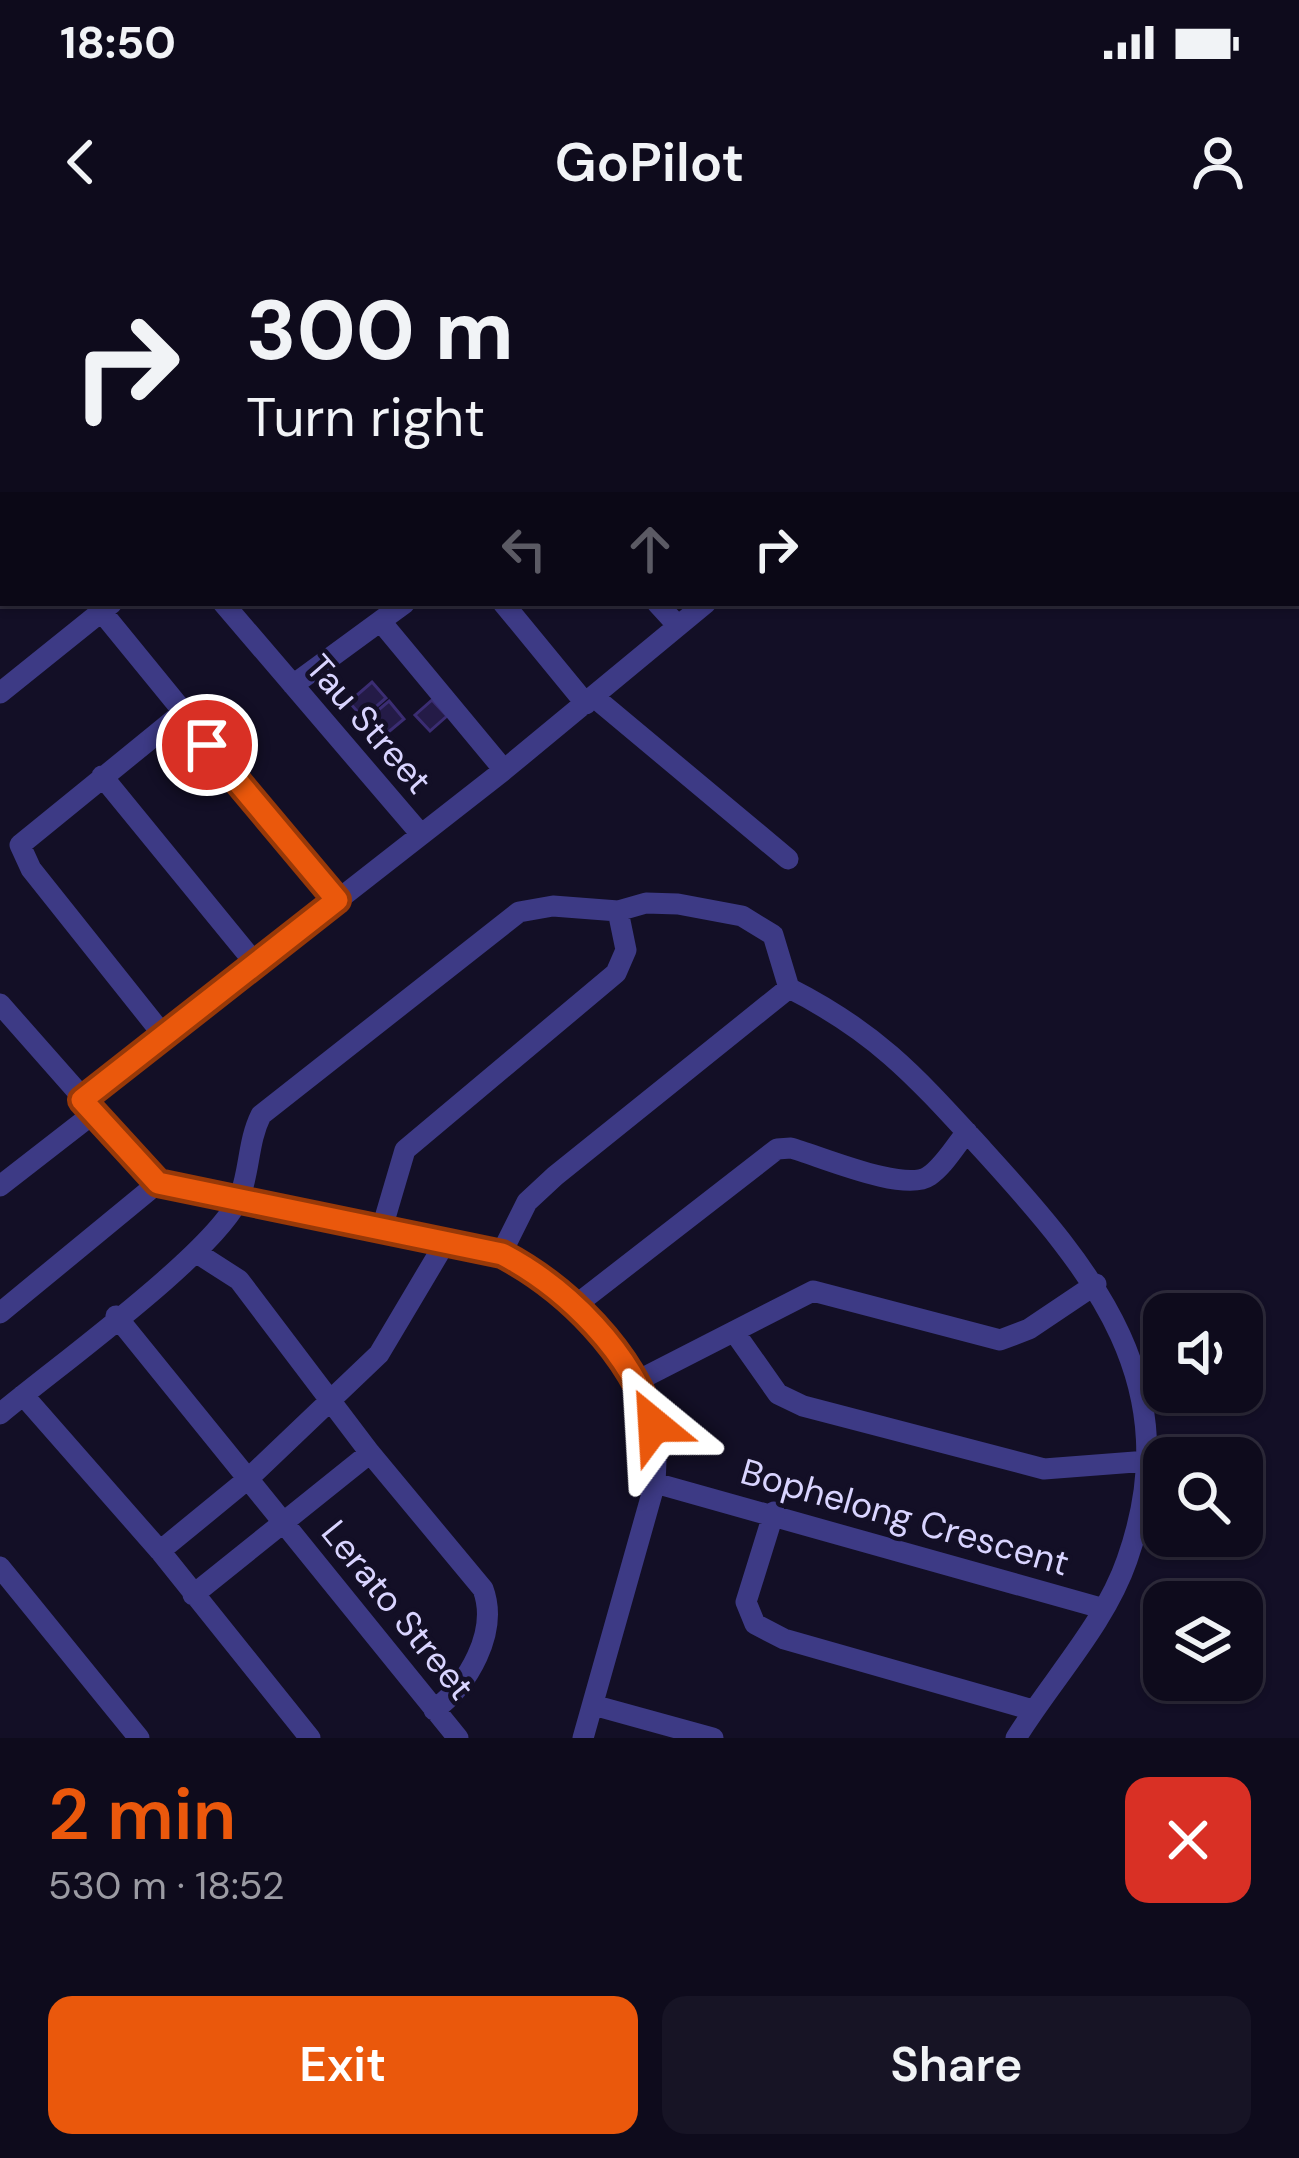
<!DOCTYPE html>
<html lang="en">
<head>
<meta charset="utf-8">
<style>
  :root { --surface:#0e0b1c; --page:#171425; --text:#f1f3f6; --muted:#9b9ba3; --line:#2e2b3b; --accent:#ea580c }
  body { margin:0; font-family:"DM Sans",sans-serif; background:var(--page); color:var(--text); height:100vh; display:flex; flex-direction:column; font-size:45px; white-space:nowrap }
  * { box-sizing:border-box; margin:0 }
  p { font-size:39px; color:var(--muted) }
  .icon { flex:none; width:66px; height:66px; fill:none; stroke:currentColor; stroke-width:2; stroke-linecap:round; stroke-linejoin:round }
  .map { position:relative; height:1498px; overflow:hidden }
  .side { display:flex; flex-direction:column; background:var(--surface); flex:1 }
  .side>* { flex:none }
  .guide { position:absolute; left:0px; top:0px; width:1299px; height:366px; box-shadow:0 3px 9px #0004,0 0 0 3px var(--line); background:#0e0b1c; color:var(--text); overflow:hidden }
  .tools { position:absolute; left:1143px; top:1053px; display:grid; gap:24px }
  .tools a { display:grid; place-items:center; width:120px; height:120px; border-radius:24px; background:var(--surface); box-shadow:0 3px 9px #0004,0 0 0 3px var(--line); font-size:60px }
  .pin { position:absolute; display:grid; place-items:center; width:102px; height:102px; color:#fff; margin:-51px; border:6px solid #fff; border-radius:50%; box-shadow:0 3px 12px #0007 }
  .me { position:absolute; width:132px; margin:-66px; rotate:333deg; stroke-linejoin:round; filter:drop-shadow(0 0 9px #0008) }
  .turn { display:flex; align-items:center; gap:42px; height:252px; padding:0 48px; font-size:54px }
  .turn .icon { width:156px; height:156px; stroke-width:2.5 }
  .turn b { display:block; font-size:84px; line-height:102px }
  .lanes { display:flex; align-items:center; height:114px; padding:0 48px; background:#0003; justify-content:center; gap:60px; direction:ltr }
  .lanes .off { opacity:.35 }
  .round { display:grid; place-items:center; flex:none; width:126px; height:126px; border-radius:24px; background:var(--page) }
  .head { display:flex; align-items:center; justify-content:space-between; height:204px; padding:0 48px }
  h1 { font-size:72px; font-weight:600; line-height:90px; color:var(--accent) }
  .cta { display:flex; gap:24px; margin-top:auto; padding:24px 48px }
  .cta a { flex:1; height:138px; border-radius:24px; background:var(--accent); color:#fff; font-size:48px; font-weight:600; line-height:138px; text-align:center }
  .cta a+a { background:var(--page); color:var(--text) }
  .status { display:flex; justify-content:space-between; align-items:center; height:84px; padding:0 60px; background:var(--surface); direction:ltr }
  .status svg { height:33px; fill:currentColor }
  header { display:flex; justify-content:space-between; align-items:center; height:156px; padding:0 48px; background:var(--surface); font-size:54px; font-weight:600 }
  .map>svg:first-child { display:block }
</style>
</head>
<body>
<div class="status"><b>18:50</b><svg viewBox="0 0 49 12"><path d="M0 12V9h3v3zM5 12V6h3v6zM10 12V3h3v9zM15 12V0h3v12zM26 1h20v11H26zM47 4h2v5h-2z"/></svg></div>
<header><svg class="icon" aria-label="back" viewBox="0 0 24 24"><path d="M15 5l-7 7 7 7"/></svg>GoPilot<svg class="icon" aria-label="person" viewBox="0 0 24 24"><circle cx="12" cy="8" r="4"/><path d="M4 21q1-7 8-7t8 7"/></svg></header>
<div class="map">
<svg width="1299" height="1498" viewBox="0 0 1299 1498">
  <rect width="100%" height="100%" fill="#130f26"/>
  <path fill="#241b47" stroke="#3b2d73" stroke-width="3" d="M372 442 386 458 363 478 349 462Z
    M432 460 447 476 430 491 415 475Z
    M389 461 404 479 379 500 364 482Z"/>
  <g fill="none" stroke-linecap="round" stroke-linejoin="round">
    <path stroke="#3d3a85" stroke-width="21" d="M579 0 583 3
      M760 0 765 3
      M30 3V0
      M158 3V0
      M321 3 324 0
      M555 3 557 0
      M696 3 699 0
      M1255 3 1256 0
      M1296 184 1299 182
      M1296 239 1299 243
      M223 363 419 592
      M503 363 586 464
      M657 363 678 386
      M101 371 337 660
      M382 383 504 530
      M293 445 405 363
      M0 453 112 363
      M594 457 788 619
      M102 536 255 723
      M789 748C878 793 917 838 983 910 1095 1033 1189 1144 1127 1320 1105 1384 1051 1441 1016 1498
      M0 764 158 943 501 1014C560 1045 632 1112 651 1177 658 1199 656 1221 655 1243L583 1498
      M164 796 31 629 20 605 181 474
      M82 860 504 530 706 363
      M0 946 94 873
      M382 988 405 910 616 733 626 710 618 671
      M197 1013 239 1040 370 1213 483 1349C499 1392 468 1445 434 1470
      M501 1014 527 962 555 936 789 748
      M576 1065 777 909 791 908C820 916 905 953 929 936 944 926 955 906 967 892
      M0 1073 158 943
      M116 1076 458 1498
      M735 1093 778 1154 803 1166 1044 1229 1148 1221
      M635 1142 813 1051 1000 1100 1029 1089 1096 1044
      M23 1155 160 1311 310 1498
      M0 1174C52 1130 219 1010 240 956 250 929 248 901 261 875L519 672 553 666 618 671 646 663 678 664 742 676 773 695 789 748
      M655 1243 1101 1368
      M774 1272 746 1362 755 1384 784 1399 1033 1470
      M160 1311 249 1238 379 1114 445 1003
      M0 1327 139 1498
      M193 1355 370 1213
      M593 1465 713 1498"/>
  </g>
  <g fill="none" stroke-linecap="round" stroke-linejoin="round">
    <g stroke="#983908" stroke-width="30">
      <path id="route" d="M207 505 337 660 82 860 158 943 502 1014C567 1048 632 1113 654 1185"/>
    </g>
    <use href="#route" stroke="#ea580c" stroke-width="21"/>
  </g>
  <g text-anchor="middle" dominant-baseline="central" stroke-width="9" stroke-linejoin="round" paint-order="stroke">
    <g font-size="36" fill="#d9d4ff" stroke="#130f26">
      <text transform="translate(369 484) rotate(49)">Tau Street</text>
      <text transform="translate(905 1277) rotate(16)">Bophelong Crescent</text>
      <text transform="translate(398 1370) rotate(51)">Lerato Street</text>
    </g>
  </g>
</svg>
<div class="tools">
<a><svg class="icon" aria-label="sound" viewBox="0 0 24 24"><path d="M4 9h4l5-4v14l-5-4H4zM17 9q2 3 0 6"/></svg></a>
<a><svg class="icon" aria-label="search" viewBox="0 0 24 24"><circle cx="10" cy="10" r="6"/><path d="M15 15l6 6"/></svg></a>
<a><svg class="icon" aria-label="layers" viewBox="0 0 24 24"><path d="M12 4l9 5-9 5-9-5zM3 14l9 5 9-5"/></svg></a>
</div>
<div class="pin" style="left:207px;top:505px;background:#d93025"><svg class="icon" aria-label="arrive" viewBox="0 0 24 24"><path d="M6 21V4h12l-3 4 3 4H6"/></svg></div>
<svg class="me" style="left:654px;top:1185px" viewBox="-20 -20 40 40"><path d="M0-17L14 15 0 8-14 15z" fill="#ea580c" stroke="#fff" stroke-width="4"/></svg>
<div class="guide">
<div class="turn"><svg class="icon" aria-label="right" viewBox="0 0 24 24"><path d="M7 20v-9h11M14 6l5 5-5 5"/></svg><div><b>300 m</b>Turn right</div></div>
<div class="lanes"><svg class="icon off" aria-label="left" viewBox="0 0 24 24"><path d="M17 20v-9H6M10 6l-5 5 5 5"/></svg><svg class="icon off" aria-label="ahead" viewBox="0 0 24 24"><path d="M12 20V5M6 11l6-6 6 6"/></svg><svg class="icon" aria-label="right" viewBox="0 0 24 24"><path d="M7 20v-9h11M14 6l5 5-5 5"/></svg></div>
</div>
</div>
<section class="side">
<div class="head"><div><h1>2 min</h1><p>530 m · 18:52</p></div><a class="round" style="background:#d93025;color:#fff"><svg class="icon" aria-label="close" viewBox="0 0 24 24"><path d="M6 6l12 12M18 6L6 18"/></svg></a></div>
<div class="cta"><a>Exit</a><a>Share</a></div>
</section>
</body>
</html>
